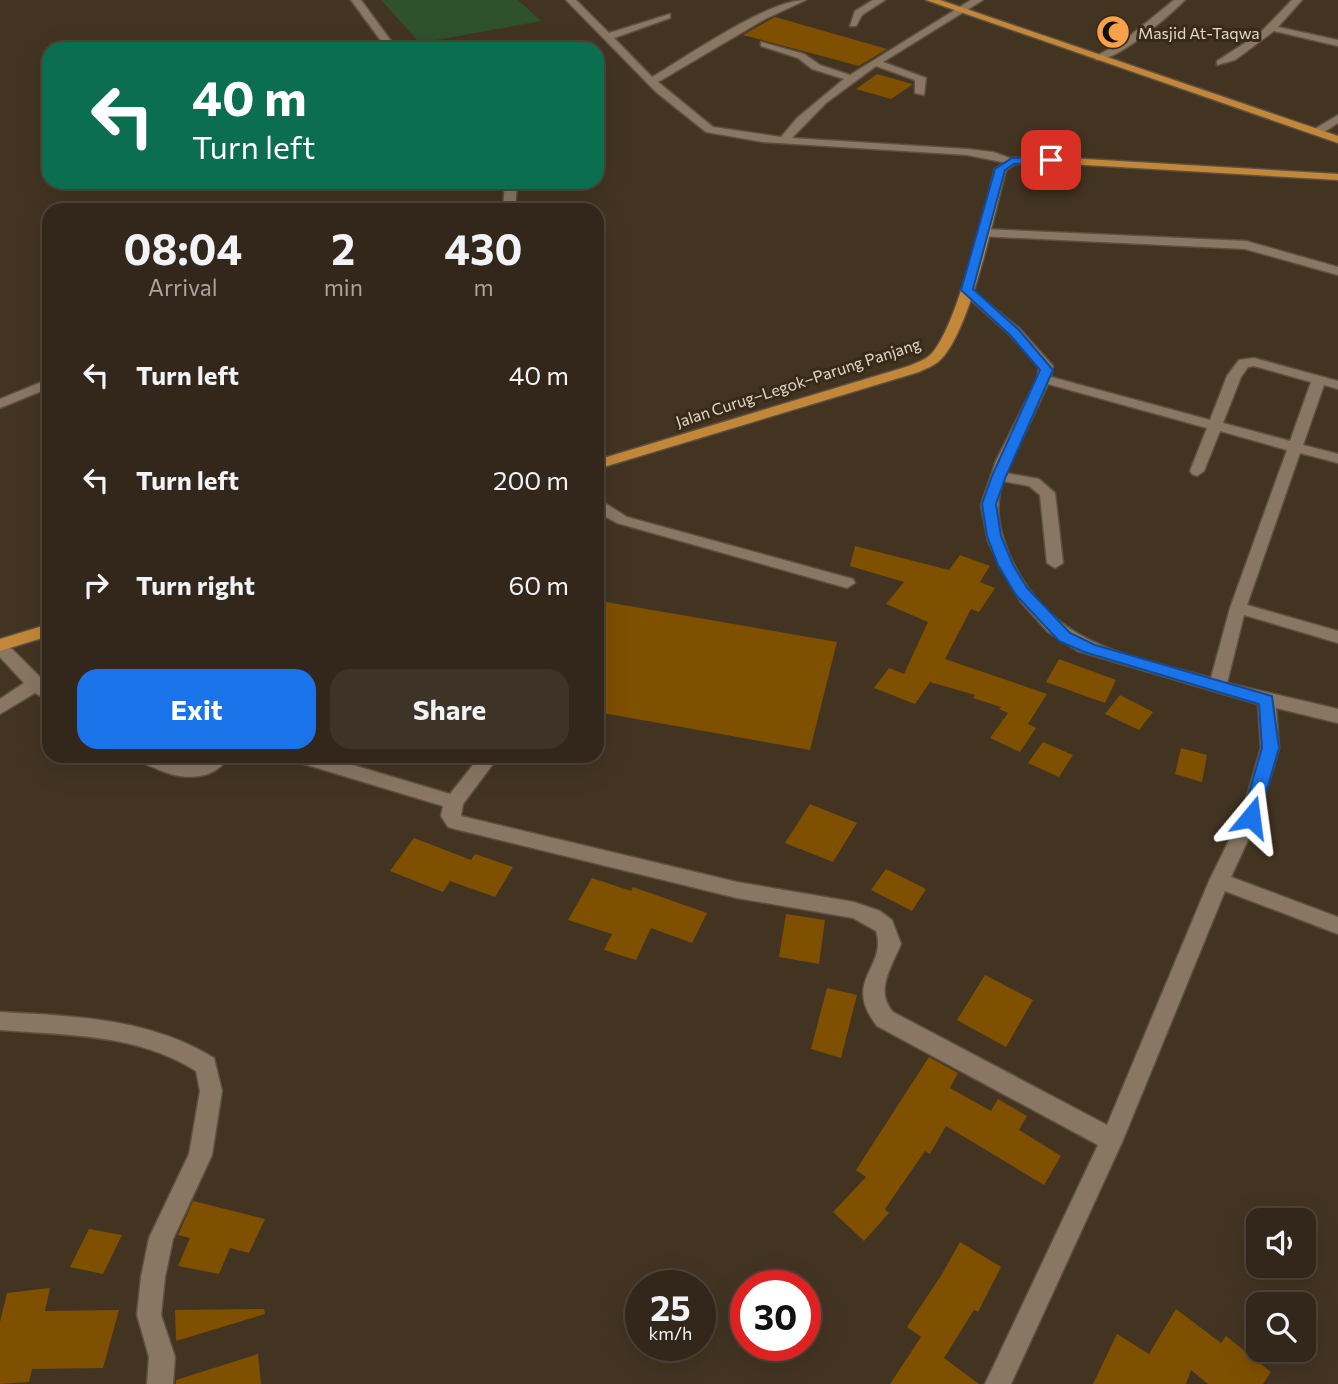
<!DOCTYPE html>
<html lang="en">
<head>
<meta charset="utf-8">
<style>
  :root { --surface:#32271a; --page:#3d3327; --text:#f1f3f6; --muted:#a8a5a2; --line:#4d4439; --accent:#1a73e8 }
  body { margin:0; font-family:Commissioner,sans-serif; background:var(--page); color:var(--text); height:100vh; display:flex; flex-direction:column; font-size:26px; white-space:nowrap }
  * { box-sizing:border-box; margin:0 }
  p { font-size:23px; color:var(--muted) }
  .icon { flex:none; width:38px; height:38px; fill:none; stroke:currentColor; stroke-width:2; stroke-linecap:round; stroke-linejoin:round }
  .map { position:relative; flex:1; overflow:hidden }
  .side { position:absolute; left:42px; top:203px; width:562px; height:560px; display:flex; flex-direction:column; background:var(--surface); border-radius:21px; box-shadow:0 7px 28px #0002,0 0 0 2px var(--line) }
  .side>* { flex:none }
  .guide { position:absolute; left:42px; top:42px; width:562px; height:147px; border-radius:21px; box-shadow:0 7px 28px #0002,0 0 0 2px var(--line); background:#0b6e4f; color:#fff; overflow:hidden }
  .fabs { position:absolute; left:1246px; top:1208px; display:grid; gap:14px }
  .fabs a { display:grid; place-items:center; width:70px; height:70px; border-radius:14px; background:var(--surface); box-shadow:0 7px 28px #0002,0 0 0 2px var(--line); font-size:35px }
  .speed { position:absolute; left:625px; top:1270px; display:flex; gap:14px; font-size:35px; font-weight:700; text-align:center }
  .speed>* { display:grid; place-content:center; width:91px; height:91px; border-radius:50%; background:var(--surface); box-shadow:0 7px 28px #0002,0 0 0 2px var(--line); line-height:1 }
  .speed small { font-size:18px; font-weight:400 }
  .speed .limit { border:10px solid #d22; background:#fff; color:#111 }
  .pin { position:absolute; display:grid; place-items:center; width:60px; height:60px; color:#fff; margin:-30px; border-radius:14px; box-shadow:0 4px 10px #0006 }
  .me { position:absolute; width:77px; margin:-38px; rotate:16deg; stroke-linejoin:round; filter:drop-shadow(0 0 5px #0008) }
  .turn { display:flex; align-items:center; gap:24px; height:147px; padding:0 35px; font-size:32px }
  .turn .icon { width:91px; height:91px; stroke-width:2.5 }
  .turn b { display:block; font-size:49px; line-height:60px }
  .eta { display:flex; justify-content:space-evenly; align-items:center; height:119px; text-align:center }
  .eta b { font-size:42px; font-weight:700; line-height:49px }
  .cta { display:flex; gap:14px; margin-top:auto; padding:14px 35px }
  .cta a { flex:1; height:80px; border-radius:21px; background:var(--accent); color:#fff; font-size:28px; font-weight:700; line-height:80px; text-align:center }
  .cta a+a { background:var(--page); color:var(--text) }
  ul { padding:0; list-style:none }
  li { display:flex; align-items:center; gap:21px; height:105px; padding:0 35px }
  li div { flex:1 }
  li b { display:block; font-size:26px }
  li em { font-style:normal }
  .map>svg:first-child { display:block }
</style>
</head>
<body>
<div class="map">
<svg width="1338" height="1384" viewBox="0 0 1338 1384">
  <rect width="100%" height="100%" fill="#433422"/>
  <path fill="#2f512b" d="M381 0H518L541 21 420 43Z"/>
  <path fill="#7e5000" d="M775 17 887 49 859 66 743 35Z
    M877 74 912 84V85L891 99 856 89Z
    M855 546 949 570 960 555 990 566 980 582 995 588 979 612 971 609 945 659 1047 694 1028 724 1036 728 1020 752 990 738 1008 713 999 709 1001 707 973 698 975 695 930 682 915 704 874 688 889 668 904 674 928 622 886 604 904 582 850 566Z
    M606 602 837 642 810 750 597 712V623Z
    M1059 659 1116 680 1105 703 1046 682Z
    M1120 695 1153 712 1139 730 1105 714Z
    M1043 742 1073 755 1059 777 1028 763Z
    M1181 748 1207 755 1202 782 1175 774Z
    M810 804 857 823 833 862 785 843Z
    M414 838 471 860 475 854 513 867 495 897 450 881 443 892 390 871Z
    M886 869 926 889 912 911 871 890Z
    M592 878 631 891 633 887 707 913 692 943 651 928 636 960 604 950 612 934 568 920Z
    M786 914 825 920 819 964 779 957Z
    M985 975 1033 1000 1006 1047 957 1020Z
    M827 988 857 995 841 1058 811 1049Z
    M929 1057 958 1073 950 1088 991 1111 998 1099 1027 1116 1019 1130 1061 1156 1044 1185 946 1126 930 1154 925 1151 885 1209 889 1213 864 1241 833 1212 866 1177 856 1170Z
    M193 1201 265 1219 249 1253 230 1248 219 1274 178 1266 190 1238 178 1235Z
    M89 1229 122 1235 103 1274 70 1267Z
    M960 1242 1001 1267 978 1312 974 1310 944 1358 979 1384H890L921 1337 907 1327 942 1274Z
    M50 1288 45 1311 119 1310 103 1368 32 1369 29 1382 0 1384V1322L7 1293Z
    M264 1309 265 1314 176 1341 175 1310Z
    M1176 1309 1221 1343 1226 1336 1271 1372 1263 1384H1208L1191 1370 1186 1384H1093L1117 1334 1149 1354Z
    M258 1354 261 1384H176V1380Z"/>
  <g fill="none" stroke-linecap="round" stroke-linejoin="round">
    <g stroke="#5d5040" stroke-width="3">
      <path id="minor" d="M351 0H361L397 49H387Z
        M566 0H576L609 33 670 14V18L614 38 652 77C688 56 767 0 806 0L765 19 658 82 713 127 781 137 797 118 844 79 812 69 798 58 761 46V42L804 54 820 65 850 75 971 0H983L883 62 926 78 924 95 915 93V80L876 66 826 103 792 138 967 149 993 152 1018 161 1012 164 967 155 763 142 706 132 656 92Z
        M873 0H885L862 15 856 26H850L855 11Z
        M1174 0H1185C1169 16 1118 61 1096 60V56L1121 43Z
        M1292 0H1302L1278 27 1338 40V46L1274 31 1235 60 1217 65V61L1259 34Z
        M1338 115V123L1321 134H1313V130Z
        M505 182H517L515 210H503Z
        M983 229 1246 241 1338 267V275L1245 249 979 236V230Z
        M967 286 1020 329 1053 366 1051 377 1210 420 1227 376 1239 360 1254 358 1338 381V389L1324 385 1303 445 1338 454V463L1300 453 1247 605 1338 631V643L1244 615 1227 683 1338 709V723L1276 708 1279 748 1259 816 1231 877 1338 917V934L1225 891 1123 1140 1011 1384H985L1098 1145 877 1026C841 980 888 968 876 931L853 918 737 898 455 829 448 827 441 816 443 806 294 761 291 756H323L450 794 480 756H499L463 804 461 816 737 882 854 902 880 911 892 920 901 944C892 966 874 991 893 1012L1107 1125 1209 881 1241 816 1261 748 1258 704 1078 651 1048 632 1021 602 1007 579 988 541 981 505 996 461 1037 379 1039 367 1010 335 963 293 961 290ZM1254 366 1311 382 1290 441 1223 423 1241 377 1248 367ZM1048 384 1207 428 1190 471 1192 474 1197 476 1204 471 1220 431 1287 450 1230 608 1211 678C1125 654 1049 646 1009 554 999 529 994 508 1003 481L1029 486 1040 495 1047 563 1055 568 1063 563 1055 493 1039 479 1006 473Z
        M49 379V388L0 408V399Z
        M597 498 627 517 853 579 855 583 847 588 617 523 597 512Z
        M0 645 12 649 49 686V701L35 693 0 714V699L24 683 0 657Z
        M137 756H162L184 764 195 763 207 756H229C214 783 178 780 155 768 147 765 141 763 137 756Z
        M0 1012C74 1016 149 1018 214 1058L222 1091 212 1155 173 1239 165 1277 161 1315 175 1357 173 1384H147L149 1357 137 1315 141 1277 149 1238 189 1154 200 1091 196 1071C138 1034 66 1035 0 1030Z"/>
    </g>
    <g stroke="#5d5040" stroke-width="3">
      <path id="major" d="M926 0H940L1338 136V143Z
        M1051 157 1338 174V180L1051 163 1015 164 1006 170C994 213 970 336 938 362 933 366 925 369 919 372L597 469V460L909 366C915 363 923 361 929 356 955 335 985 207 995 169L1012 158Z
        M49 624V636L0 651V639Z"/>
    </g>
    <use href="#minor" fill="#897763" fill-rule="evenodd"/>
    <use href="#major" fill="#c3873a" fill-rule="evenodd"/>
  </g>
  <path fill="#1a73e8" stroke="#114b97" stroke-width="2" d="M1051 157 1054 158V162L1014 164 1005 170 973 289 1019 330 1053 370 1006 476 996 504 1001 536 1013 565 1027 588 1070 633 1095 645 1272 696 1279 748 1259 817 1257 821H1244L1242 817 1262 748 1259 704 1084 652 1059 641 1016 595 998 565 987 536 982 504 992 476 1040 370 1010 335 961 290 995 169 1012 158Z"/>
  <defs>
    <g id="mosque-disc" transform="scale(1.75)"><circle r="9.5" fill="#f8a04b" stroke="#392a18"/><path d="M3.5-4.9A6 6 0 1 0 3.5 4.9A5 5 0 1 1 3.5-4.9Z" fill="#111"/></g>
  </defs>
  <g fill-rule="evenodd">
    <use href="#mosque-disc" x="1113" y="32"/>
  </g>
  <g text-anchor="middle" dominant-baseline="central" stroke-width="6" stroke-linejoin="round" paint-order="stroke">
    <g font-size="16" fill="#e1d7cc" stroke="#392a18" text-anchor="start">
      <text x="1138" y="32">Masjid At-Taqwa</text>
    </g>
    <g font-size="16" fill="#e1d7cc" stroke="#392a18">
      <text transform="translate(798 382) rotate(-18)">Jalan Curug–Legok–Parung Panjang</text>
    </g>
  </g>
</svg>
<div class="fabs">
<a><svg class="icon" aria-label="sound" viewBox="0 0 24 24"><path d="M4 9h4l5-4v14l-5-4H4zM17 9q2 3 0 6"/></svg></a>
<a><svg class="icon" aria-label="search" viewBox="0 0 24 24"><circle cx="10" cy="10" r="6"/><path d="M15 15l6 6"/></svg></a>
</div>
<div class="speed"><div>25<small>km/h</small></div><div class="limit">30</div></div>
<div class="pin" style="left:1051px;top:160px;background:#d93025"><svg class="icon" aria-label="arrive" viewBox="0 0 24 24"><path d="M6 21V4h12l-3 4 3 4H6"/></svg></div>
<svg class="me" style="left:1251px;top:817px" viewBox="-20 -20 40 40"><path d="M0-17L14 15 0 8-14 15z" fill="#1a73e8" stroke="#fff" stroke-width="4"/></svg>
<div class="guide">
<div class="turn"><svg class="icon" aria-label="left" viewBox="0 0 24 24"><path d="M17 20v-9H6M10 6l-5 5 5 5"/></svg><div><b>40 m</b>Turn left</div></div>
</div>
<section class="side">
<div class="eta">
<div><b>08:04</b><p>Arrival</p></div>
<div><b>2</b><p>min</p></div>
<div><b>430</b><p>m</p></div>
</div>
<ul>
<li><svg class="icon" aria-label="left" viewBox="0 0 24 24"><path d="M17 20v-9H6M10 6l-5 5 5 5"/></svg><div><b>Turn left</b></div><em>40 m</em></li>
<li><svg class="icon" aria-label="left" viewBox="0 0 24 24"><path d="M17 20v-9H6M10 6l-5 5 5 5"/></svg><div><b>Turn left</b></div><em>200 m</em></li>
<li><svg class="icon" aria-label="right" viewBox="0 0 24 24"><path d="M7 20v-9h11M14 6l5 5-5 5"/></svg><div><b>Turn right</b></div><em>60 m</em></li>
</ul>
<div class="cta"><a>Exit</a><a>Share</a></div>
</section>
</div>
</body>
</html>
